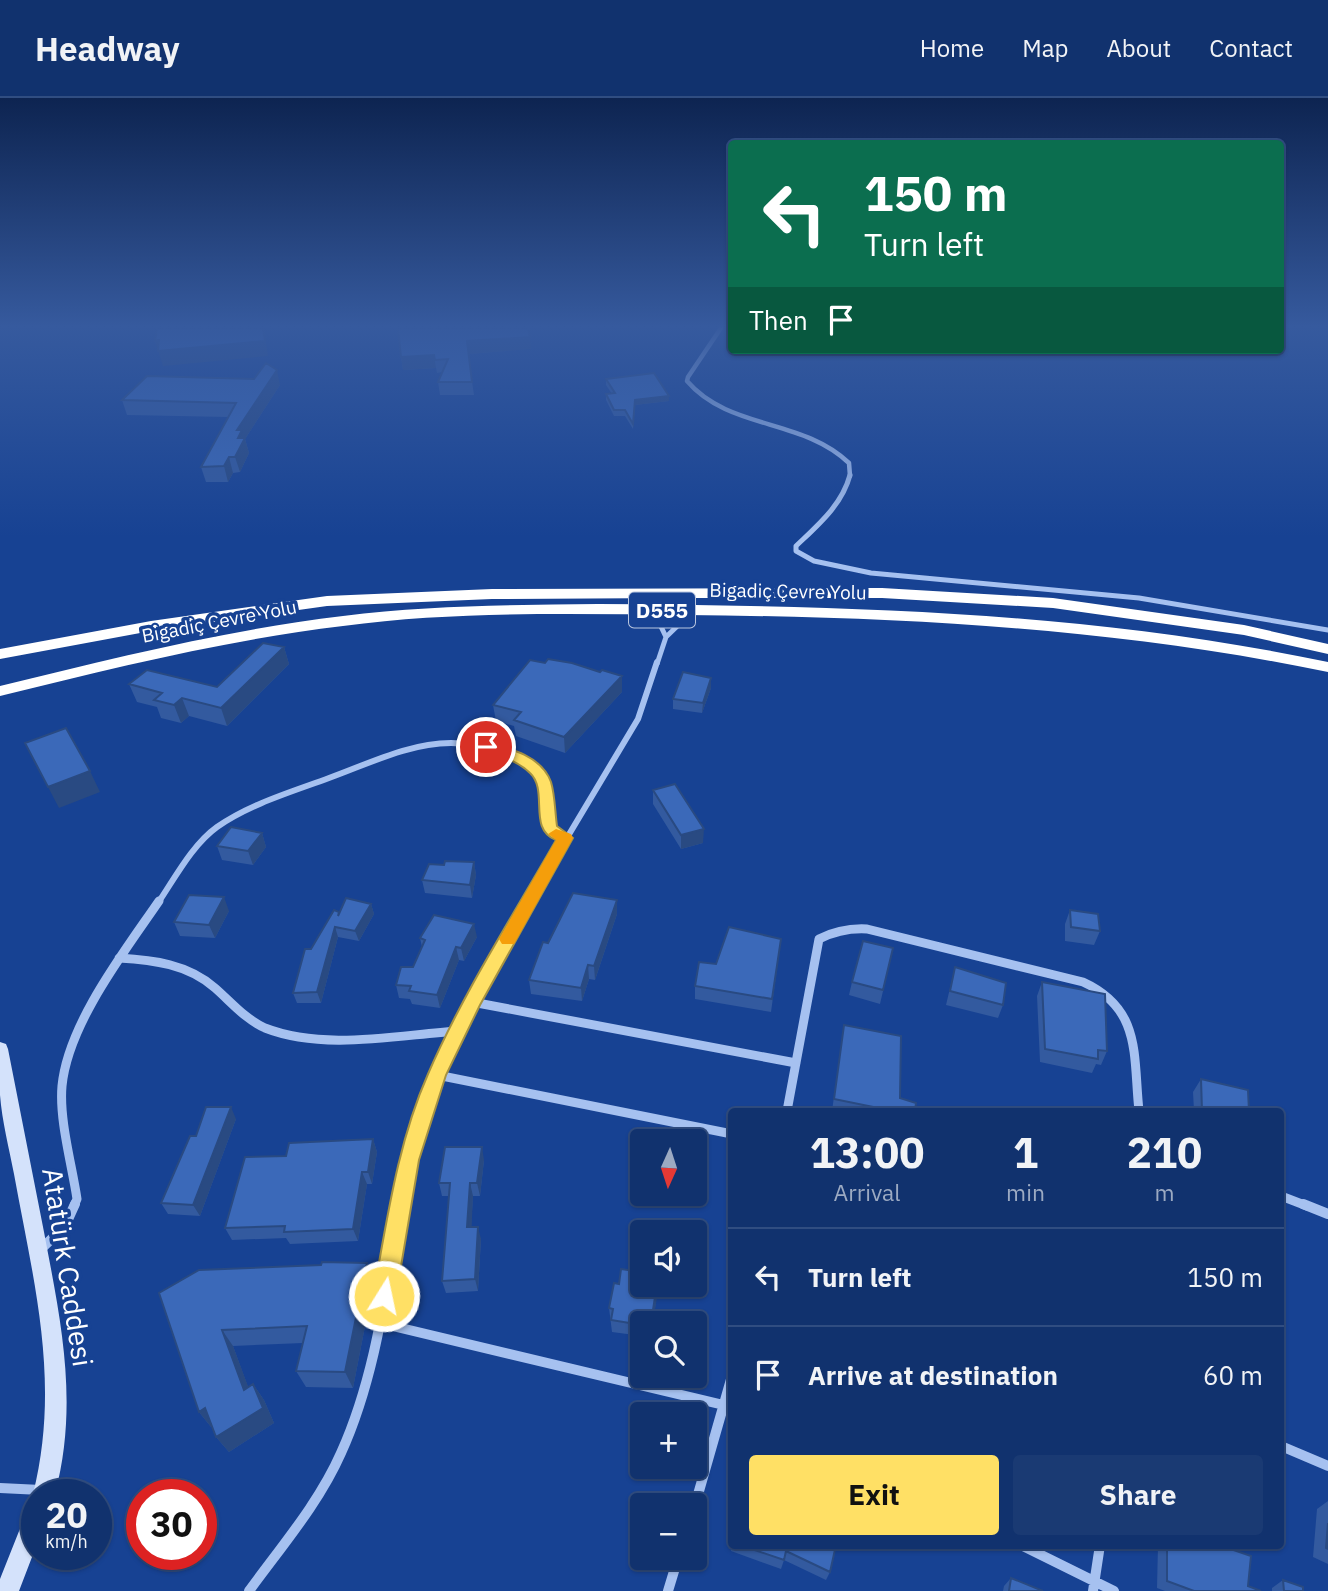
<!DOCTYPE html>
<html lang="en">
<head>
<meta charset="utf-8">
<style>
  :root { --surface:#11326e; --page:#1a3a73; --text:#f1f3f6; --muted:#9caac2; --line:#304d81; --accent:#ffe065 }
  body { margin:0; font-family:"IBM Plex Sans",sans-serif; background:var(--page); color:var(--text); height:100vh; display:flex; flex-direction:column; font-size:26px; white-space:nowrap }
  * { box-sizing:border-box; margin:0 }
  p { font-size:23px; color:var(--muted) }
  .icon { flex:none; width:38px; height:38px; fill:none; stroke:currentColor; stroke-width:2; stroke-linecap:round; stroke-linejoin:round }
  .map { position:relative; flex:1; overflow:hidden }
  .side { position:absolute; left:728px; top:1010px; width:556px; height:441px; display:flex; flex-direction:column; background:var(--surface); border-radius:7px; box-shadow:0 2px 5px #0004,0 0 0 2px var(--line) }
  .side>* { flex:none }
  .hud { position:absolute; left:728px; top:42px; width:556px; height:214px; border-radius:7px; box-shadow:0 2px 5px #0004,0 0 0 2px var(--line); background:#0b6e4f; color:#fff; overflow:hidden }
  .needle { width:46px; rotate:183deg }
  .tools { position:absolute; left:630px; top:1031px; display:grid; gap:14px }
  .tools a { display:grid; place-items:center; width:77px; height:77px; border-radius:7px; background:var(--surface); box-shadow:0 2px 5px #0004,0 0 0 2px var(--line); font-size:35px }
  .speed { position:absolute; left:21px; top:1381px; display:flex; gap:14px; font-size:35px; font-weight:700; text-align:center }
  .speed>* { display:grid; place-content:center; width:91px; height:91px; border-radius:50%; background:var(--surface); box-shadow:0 2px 5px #0004,0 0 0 2px var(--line); line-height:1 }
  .speed small { font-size:18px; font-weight:400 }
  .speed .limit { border:10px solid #d22; background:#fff; color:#111 }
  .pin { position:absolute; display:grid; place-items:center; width:60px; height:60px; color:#fff; margin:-30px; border:4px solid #fff; border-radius:50%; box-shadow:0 2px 7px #0007 }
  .me { position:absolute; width:77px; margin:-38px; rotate:10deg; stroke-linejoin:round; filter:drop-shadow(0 0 5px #0008) }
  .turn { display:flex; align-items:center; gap:24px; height:147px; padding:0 21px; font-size:32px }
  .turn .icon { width:91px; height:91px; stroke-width:2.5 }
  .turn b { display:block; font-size:49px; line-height:60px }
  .then { display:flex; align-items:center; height:66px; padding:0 21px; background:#0003; gap:14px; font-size:26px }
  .eta { display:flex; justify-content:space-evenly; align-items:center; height:119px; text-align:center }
  .eta b { font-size:42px; font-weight:700; line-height:49px }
  .button { display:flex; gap:14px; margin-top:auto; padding:14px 21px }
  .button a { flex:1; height:80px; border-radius:7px; background:var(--accent); color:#111; font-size:28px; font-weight:700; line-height:80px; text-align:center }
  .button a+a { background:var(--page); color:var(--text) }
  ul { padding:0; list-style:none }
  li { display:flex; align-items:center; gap:21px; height:98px; padding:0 21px; border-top:2px solid var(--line) }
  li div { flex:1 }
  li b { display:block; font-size:26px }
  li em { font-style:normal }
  header { display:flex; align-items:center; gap:42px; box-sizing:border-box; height:98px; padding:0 35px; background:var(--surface); border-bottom:2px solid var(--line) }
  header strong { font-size:33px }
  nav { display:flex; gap:38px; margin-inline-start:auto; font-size:24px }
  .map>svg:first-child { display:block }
</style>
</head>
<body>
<header>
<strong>Headway</strong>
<nav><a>Home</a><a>Map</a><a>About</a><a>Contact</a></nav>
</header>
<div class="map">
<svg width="1328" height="1493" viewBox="0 0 1328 1493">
  <rect width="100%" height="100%" fill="#174293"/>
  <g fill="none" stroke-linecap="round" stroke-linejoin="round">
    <path stroke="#a6c1f0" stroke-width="4.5" d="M721 230 688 279 687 283C729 332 802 320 849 365L850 378"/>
    <path stroke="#a6c1f0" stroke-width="5" d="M850 377C842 407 818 427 796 448V453L814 463 871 475 1139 500 1328 532
      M653 512 666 539 657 566
      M666 539 694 512"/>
    <path stroke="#a6c1f0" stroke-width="6" d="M158 805C175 780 192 747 217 729 250 706 291 694 329 680 368 666 409 645 451 645 479 645 503 654 527 667 560 684 531 728 565 740
      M528 805 638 621 657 564"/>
    <path stroke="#a6c1f0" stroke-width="9" d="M119 860C153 862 188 866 215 890 231 904 245 921 265 930 324 953 397 937 458 933
      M472 904 796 965
      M437 977 732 1036
      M787 1013 819 841C835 833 849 830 867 831L1083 884C1142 911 1133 957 1139 1013
      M1281 1098 1307 1108
      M74 1108 77 1101C72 1067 59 1022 62 988 68 926 124 854 159 803
      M401 1108C422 990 471 905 529 803"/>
    <path stroke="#a6c1f0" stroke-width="10" d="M1303 1106 1328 1116
      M41 1151 65 1128 75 1106
      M380 1225 732 1309
      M1281 1348 1328 1368
      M0 1390 41 1392
      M695 1407 732 1278
      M1021 1447 1114 1493
      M249 1493C281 1449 319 1405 341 1355 376 1278 386 1190 401 1106
      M668 1493 678 1460
      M1093 1493 1100 1447"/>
    <path fill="#d4e2fb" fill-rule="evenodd" d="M0 944 6 946 8 951C20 1012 32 1073 44 1134 61 1224 79 1305 55 1396H37V1404L33 1396C61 1284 34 1186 14 1076 9 1050 2 1023 0 997 0 980 0 962 0 944Z
      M37 1405V1446L19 1493H0V1481L29 1408Z"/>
    <path fill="#fff" fill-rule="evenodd" d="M882 490 1053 500 1244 527 1328 546V556L1244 537 1053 510 882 500H673L492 501 327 508 151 533 0 561V551L151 523 327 498 492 491Z
      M598 506C847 508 1083 513 1328 564V574C1116 530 902 519 686 517 571 516 456 513 343 528 227 542 113 570 0 598V588C114 560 227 532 343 518 428 507 513 507 598 506Z"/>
  </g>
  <path fill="#335a9f" d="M531 251 468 256 474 297H440L438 284 442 274 437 275 436 270 403 272 401 259Z
    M606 281 669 298V303L635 307 633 331 625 318H614L606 302V296H612L606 287Z
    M280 287 245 341 249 355 240 374 233 375 228 384H206L201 369 228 319 127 317 122 302Z
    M284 549 289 566 227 628 189 618 181 625 161 620 157 609 137 604 129 586 217 589Z
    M711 580V590L702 615 673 611V601Z
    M622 594 565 655 516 638 514 628 496 623 493 607Z
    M653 692 703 745 681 751 653 706Z
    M262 735 266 749 253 767 222 762 217 748Z
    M474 764 476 777 472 800 425 795 422 782 444 767Z
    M617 802V816L595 882 589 881 582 903 531 896 529 882 548 845Z
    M371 806 374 816 359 843 338 839 321 905H297L293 895 311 851 339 814Z
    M1070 812 1100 833 1094 847 1065 843V826Z
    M229 813 215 840 180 838 174 824Z
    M477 839 464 863 459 862 440 910 412 906 410 901 399 900 396 887 413 869 422 849 420 840Z
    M781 841 771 914 695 901V888L716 866Z
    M893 850 880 906 849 897 852 884Z
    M955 869 1003 907 998 920 946 907Z
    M1042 884 1107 953 1101 967 1096 966 1092 975 1040 964 1037 898Z
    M844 927 900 1000 915 1013H832Z
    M1201 981 1249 1013H1194L1193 994Z
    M236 1021 200 1118 168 1116 161 1105 196 1038Z
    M373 1041 377 1054 372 1086H367L358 1143 290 1146 286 1140 232 1142 225 1130 286 1058Z
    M484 1062 480 1098H473L471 1129 481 1141 478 1193 446 1195 442 1183 449 1098H442L439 1085Z
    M374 1182 353 1290 306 1289 296 1273 303 1245 233 1248 248 1289 253 1286 264 1302 274 1325 229 1354 216 1339 212 1328 211 1329 199 1314 159 1195Z
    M642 1186H658L653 1225H642V1238L612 1234 609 1210Z
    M1328 1403V1466L1313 1459 1317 1411Z
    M732 1447H836L830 1474 826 1482 784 1462 781 1471 731 1453Z
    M1158 1447H1219L1248 1488 1261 1493H1165L1157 1490Z
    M1011 1480 1043 1493H1003L1004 1488Z
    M1283 1482 1303 1493H1272V1490Z"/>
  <path fill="#294a82" d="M264 230 268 258 163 268 155 243Z
    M530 239 531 251 468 256 467 243Z
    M434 257 436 270 403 272 401 259Z
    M277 272 280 287 245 341 249 355 240 374 235 359 237 332Z
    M669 298V303L635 307 633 331 635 302Z
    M229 359 233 375 228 384 224 368Z
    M284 549 289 566 227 628 221 610Z
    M622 578V594L565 655 564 639Z
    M711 580V590L702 615 703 605Z
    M182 600 189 618 181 625 174 607Z
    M90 673 100 694 59 710 48 689Z
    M704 731 703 745 681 751V737Z
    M262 735 266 749 253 767 248 753Z
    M474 764 476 777 472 800 470 787Z
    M224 799 229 813 215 840 209 827Z
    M617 802V816L595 882 594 868Z
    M371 806 374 816 359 843 355 833Z
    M474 826 477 839 464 863 461 850Z
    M335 829 338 839 321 905 317 894Z
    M456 849 459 862 440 910 437 897Z
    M588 867 589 881 582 903 581 890Z
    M231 1009 236 1021 200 1118 193 1107Z
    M373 1041 377 1054 372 1086 368 1074Z
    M482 1049 484 1062 480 1098 477 1085Z
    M362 1074 367 1086 358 1143 353 1131Z
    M470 1085 473 1098 471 1142 467 1129Z
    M478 1129 481 1141 478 1193 475 1181Z
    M367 1165 374 1182 353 1290 345 1274Z
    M657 1186 658 1193 653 1225H651Z
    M222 1232 233 1248 255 1307 244 1292Z
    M253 1286 264 1302 274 1325 229 1354 216 1339Z
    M205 1310 217 1325 211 1329 199 1314Z"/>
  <path fill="#3b69b9" stroke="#294a82" stroke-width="2" d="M157 230H263L265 243 158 253 159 242 155 243Z
    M398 230H528L530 239 467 243 472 284H438L448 261 435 262 434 257 401 259Z
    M266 265 277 272 237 332H242L238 340H245L235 359H229L224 368 201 369 236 305 122 302 147 278 254 281Z
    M654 275 669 298 635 302 633 326 625 312H614L606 296 615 295 606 281Z
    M263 545 284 549 221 610 182 600 174 607 154 602 162 595 129 586 147 572 217 589Z
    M548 561 572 565 600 574 602 572 622 578 564 639 514 622 521 614 493 607 530 562 545 565Z
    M683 574 711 580 703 605 673 601Z
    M66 630 90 673 48 689 25 645Z
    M675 686 704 731 681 737 653 692Z
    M231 729 262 735 248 753 217 748Z
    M445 763 474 764 470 787 422 782 429 766 444 767Z
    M573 795 617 802 594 868 588 867 581 890 529 882 543 844 548 845Z
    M189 797 224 799 209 827 174 824Z
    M346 800 371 806 355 833 335 829 317 894 293 895 305 851H311L334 812 339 814 338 818Z
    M1070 812 1098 816 1100 833 1071 829Z
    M434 817 474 826 461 850 456 849 437 897 409 893 411 888 396 887 401 869H413L425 842 420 840Z
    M729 829 781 841 772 901 695 888 699 864 716 866Z
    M863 843 893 850 883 892 852 884Z
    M955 869 1006 885 1003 907 950 893Z
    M1042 884 1105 896 1107 953 1098 952V961L1045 951Z
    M844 927 901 938 900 1000 916 1005 915 1013H893L834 1001Z
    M1201 981 1248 992 1249 1013H1202Z
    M206 1009H231L193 1107 161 1105 190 1038H196Z
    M373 1041 368 1074H362L353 1131 284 1134 285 1128 225 1130 245 1059 286 1058 289 1045Z
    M445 1049H482L477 1085H470L467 1129H478L475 1181 442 1183 450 1085H439Z
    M322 1164 367 1165 345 1274 296 1273 307 1228 222 1232 244 1292 253 1286 263 1310 216 1339 205 1310 199 1314 159 1195 199 1172 321 1167Z
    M621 1171 642 1174V1186H657L651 1225H642V1227L611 1222 613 1211 609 1210 614 1185 619 1186Z
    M1328 1425V1451L1326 1450Z
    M740 1447H836L830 1474 786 1453 784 1462Z
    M1167 1447H1219L1251 1458 1248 1488 1261 1493H1194L1167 1483Z
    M1011 1480 1043 1493H1009Z
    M1283 1482 1303 1489V1493H1284Z"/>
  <linearGradient id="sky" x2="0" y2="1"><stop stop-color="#0d2451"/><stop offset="0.52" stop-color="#365a9e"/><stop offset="1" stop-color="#365a9e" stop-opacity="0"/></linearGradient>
  <rect width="1328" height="439" fill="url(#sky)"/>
  <path fill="#ffe065" stroke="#a69242" stroke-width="2" d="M486 644C509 650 542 658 551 684 555 697 555 714 557 728L573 740 480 907 446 977 419 1062 396 1198 393 1206 384 1209 376 1206 373 1198C387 1123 397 1046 428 976 463 895 512 819 556 742 527 731 549 693 530 675 517 662 497 657 481 652L479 649Z"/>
  <path fill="#f59e0b" d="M556 731 571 736 573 740 514 846H502L499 841 556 742 548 736Z"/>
  <g text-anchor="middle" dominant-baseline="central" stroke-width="7" stroke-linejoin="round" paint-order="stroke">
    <g font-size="19" fill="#fff" stroke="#174293">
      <text transform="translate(788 493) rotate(1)">Bigadiç Çevre Yolu</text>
      <text transform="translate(219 523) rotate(-11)">Bigadiç Çevre Yolu</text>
    </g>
    <rect fill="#174293" stroke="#b9c6df" stroke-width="2" x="629" y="494.5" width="66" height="35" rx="5"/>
    <g font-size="21" font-weight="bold" fill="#fff">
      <text x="662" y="512">D555</text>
    </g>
    <g font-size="28" fill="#fff" stroke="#174293">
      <text transform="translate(68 1169) rotate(81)">Atatürk Caddesi</text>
    </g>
  </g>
</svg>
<div class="tools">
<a><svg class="needle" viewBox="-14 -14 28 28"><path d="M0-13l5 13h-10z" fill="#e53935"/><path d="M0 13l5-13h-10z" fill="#9caac2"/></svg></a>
<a><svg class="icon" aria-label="sound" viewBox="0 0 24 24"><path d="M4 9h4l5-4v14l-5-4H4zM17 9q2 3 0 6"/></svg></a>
<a><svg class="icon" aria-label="search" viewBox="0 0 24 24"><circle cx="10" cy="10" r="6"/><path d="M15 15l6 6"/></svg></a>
<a>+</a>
<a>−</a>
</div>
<div class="speed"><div>20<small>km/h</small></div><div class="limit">30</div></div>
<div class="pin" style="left:486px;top:649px;background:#d93025"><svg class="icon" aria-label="arrive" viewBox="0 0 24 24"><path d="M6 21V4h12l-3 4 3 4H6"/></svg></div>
<svg class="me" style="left:384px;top:1198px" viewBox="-20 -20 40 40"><circle r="17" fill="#ffe065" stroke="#fff" stroke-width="3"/><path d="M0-11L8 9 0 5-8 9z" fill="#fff"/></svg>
<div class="hud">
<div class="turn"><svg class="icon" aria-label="left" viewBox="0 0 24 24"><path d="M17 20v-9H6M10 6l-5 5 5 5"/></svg><div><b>150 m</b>Turn left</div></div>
<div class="then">Then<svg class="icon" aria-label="arrive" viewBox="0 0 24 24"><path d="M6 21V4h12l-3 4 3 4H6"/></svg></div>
</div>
<section class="side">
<div class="eta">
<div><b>13:00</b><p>Arrival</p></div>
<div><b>1</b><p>min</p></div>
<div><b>210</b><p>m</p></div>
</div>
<ul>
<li><svg class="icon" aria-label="left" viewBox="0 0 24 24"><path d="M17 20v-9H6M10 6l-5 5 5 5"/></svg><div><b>Turn left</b></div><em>150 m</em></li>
<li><svg class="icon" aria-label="arrive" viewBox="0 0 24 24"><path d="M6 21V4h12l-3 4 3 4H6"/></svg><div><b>Arrive at destination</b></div><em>60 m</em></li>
</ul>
<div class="button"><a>Exit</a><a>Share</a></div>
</section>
</div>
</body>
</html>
